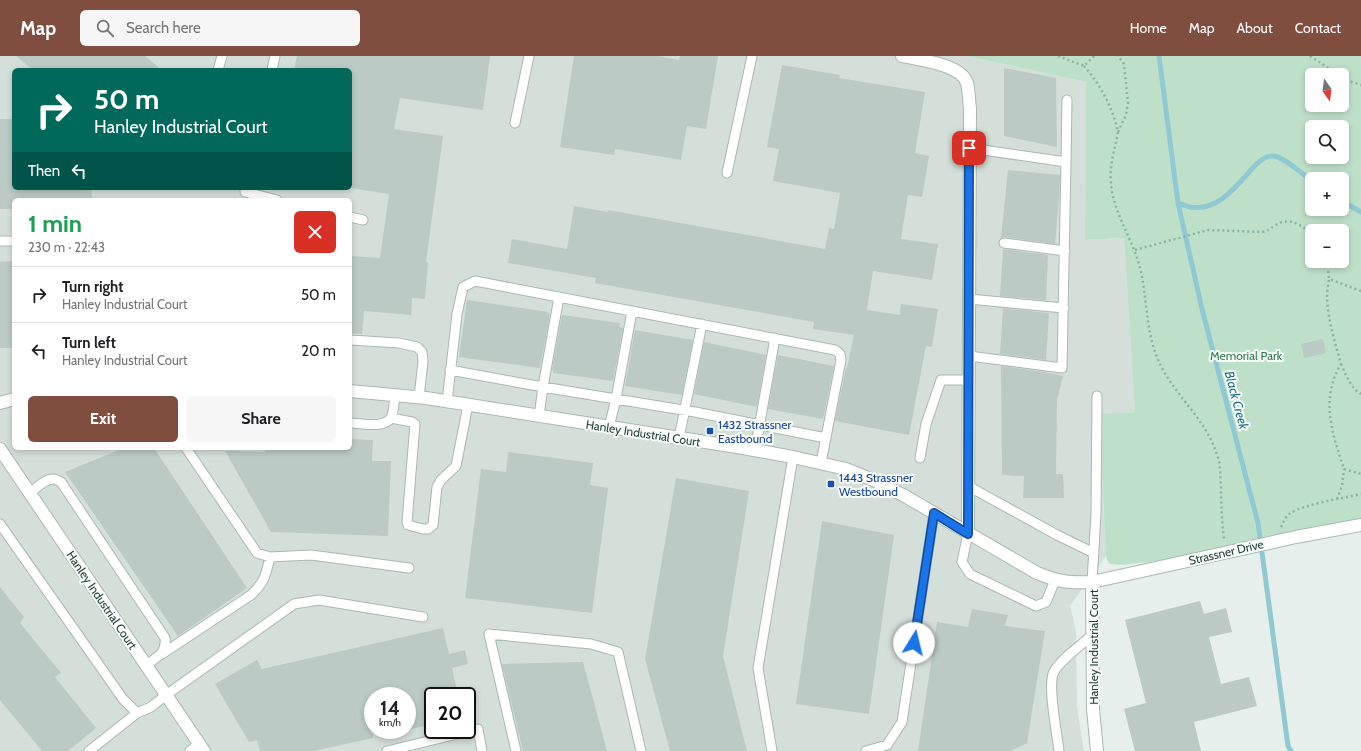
<!DOCTYPE html>
<html lang="en">
<head>
<meta charset="utf-8">
<style>
  :root { --surface:#fff; --page:#f6f6f6; --text:#202124; --muted:#757577; --line:#e0e0e0; --accent:#7f4e3f }
  body { margin:0; font-family:Cabin,sans-serif; background:var(--page); color:var(--text); height:100vh; display:flex; flex-direction:column; font-size:15px; white-space:nowrap }
  * { box-sizing:border-box; margin:0 }
  p { font-size:13px; color:var(--muted) }
  .icon { flex:none; width:22px; height:22px; fill:none; stroke:currentColor; stroke-width:2; stroke-linecap:round; stroke-linejoin:round }
  .map { position:relative; flex:1; overflow:hidden }
  .sheet { position:absolute; left:12px; top:142px; width:340px; height:252px; display:flex; flex-direction:column; background:var(--surface); border-radius:6px; box-shadow:0 2px 6px #0003 }
  .sheet>* { flex:none }
  .banner { position:absolute; left:12px; top:12px; width:340px; height:122px; border-radius:6px; box-shadow:0 2px 6px #0003; background:#00695c; color:#fff; overflow:hidden }
  .needle { width:26px; rotate:166deg }
  .fabs { position:absolute; left:1305px; top:12px; display:grid; gap:8px }
  .fabs a { display:grid; place-items:center; width:44px; height:44px; border-radius:6px; background:var(--surface); box-shadow:0 2px 6px #0003; font-size:20px }
  .speed { position:absolute; left:364px; top:631px; display:flex; gap:8px; font-size:20px; font-weight:700; text-align:center }
  .speed>* { display:grid; place-content:center; width:52px; height:52px; border-radius:50%; background:var(--surface); box-shadow:0 2px 6px #0003; line-height:1 }
  .speed small { font-size:10px; font-weight:400 }
  .speed .limit { border:2px solid #111; border-radius:6px; background:#fff; color:#111 }
  .pin { position:absolute; display:grid; place-items:center; width:34px; height:34px; color:#fff; margin:-17px; border-radius:8px; box-shadow:0 2px 6px #0006 }
  .me { position:absolute; width:44px; margin:-22px; rotate:9deg; stroke-linejoin:round; filter:drop-shadow(0 0 3px #0008) }
  .turn { display:flex; align-items:center; gap:14px; height:84px; padding:0 16px; font-size:18px }
  .turn .icon { width:52px; height:52px; stroke-width:2.5 }
  .turn b { display:block; font-size:28px; line-height:34px }
  .then { display:flex; align-items:center; height:38px; padding:0 16px; background:#0003; gap:8px; font-size:15px }
  .round { display:grid; place-items:center; flex:none; width:42px; height:42px; border-radius:6px; background:var(--page) }
  .overview { display:flex; align-items:center; justify-content:space-between; height:68px; padding:0 16px }
  h1 { font-size:24px; font-weight:800; line-height:30px; color:#1e9e55 }
  .primary-button { display:flex; gap:8px; margin-top:auto; padding:8px 16px }
  .primary-button a { flex:1; height:46px; border-radius:6px; background:var(--accent); color:#fff; font-size:16px; font-weight:800; line-height:46px; text-align:center }
  .primary-button a+a { background:var(--page); color:var(--text) }
  ul { padding:0; list-style:none }
  li { display:flex; align-items:center; gap:12px; height:56px; padding:0 16px; border-top:1px solid var(--line) }
  li div { flex:1 }
  li b { display:block; font-size:15px }
  li em { font-style:normal }
  header { display:flex; align-items:center; gap:24px; box-sizing:border-box; height:56px; padding:0 20px; background:var(--accent); color:#fff }
  header strong { font-size:19px }
  nav { display:flex; gap:22px; margin-inline-start:auto; font-size:14px }
  .search { width:280px; height:36px; background:var(--page); display:flex; align-items:center; gap:10px; box-sizing:border-box; padding:0 14px; border-radius:6px; color:var(--muted); font-size:15px }
  .map>svg:first-child { display:block }
</style>
</head>
<body>
<header>
<strong>Map</strong>
<div class="search"><svg class="icon" aria-label="search" viewBox="0 0 24 24"><circle cx="10" cy="10" r="6"/><path d="M15 15l6 6"/></svg>Search here</div>
<nav><a>Home</a><a>Map</a><a>About</a><a>Contact</a></nav>
</header>
<div class="map">
<svg width="1361" height="695" viewBox="0 0 1361 695">
  <rect width="100%" height="100%" fill="#e6efeb"/>
  <path fill="#d4dfda" fill-rule="evenodd" d="M0 0H967L1086 26 1085 184 1124 182 1135 356 1099 358 1106 500 1070 550 1076 575 1077 651 1084 695H0ZM14 14H350V132H14ZM14 144H350V392H14ZM373 640H407V674H373ZM433 640H467V674H433Z"/>
  <path fill="#bfe0c8" fill-rule="evenodd" d="M967 0H1361V469L1225 497 1121 509 1110 508 1107 504 1106 500 1099 358 1135 356 1124 182 1085 184 1086 26ZM1312 19H1342V49H1312ZM1312 71H1342V101H1312ZM1312 123H1342V153H1312ZM1312 175H1342V205H1312Z"/>
  <g fill="none" stroke-linecap="round" stroke-linejoin="round">
    <path stroke="#8ec9d4" stroke-width="5" d="M1159 0 1178 147 1202 253 1258 467 1288 690 1291 695
      M1342 145 1361 156
      M1178 147C1182 148 1186 150 1190 151 1232 158 1251 98 1273 100 1285 101 1302 118 1312 125"/>
  </g>
  <path fill="#bbcac4" d="M16 0H145L162 14H33Z
    M297 0H490L483 54 400 42 394 73 443 80 426 206H428L425 243 412 242 411 259 364 255 362 278 350 277V200L380 202 389 138 350 132V14H294Z
    M574 0H657L679 4 680 0H718L706 73 687 70 681 104 615 93 614 99 560 91Z
    M782 9 840 19 839 22 925 36 915 97 929 100 922 141 908 139 901 183 938 188 932 224 873 215 867 254 900 259 901 248 938 253 932 291 926 290 909 379 835 365 846 312H847L854 279 813 273 814 266 595 227 596 222 508 207 512 183 567 193 574 150 608 156V154L825 193 829 172 834 173 840 137 773 125 779 93 767 91Z
    M1004 12 1056 22 1057 91 1004 80Z
    M0 63H14V132H91L92 144H14V153H0Z
    M1008 114 1060 119 1059 143 1055 188 1005 181 1001 182Z
    M1003 193 1048 199 1046 244 1000 240Z
    M14 205V292H0V206Z
    M467 244 548 256 547 257 550 258 540 312 459 301Z
    M1003 252 1049 257 1046 304 1000 298Z
    M562 259 620 267 619 271 623 272 613 325 553 317V314H552Z
    M635 274 693 284 682 339 625 330Z
    M1323 283 1326 297 1304 302 1301 288Z
    M704 286 766 299 757 351 694 338Z
    M778 299 834 310 823 363 768 353Z
    M1001 310 1045 316 1063 320 1057 344 1056 418H1063L1064 442H1023L1024 420 1002 419Z
    M350 383 373 384 372 405H391L388 480 271 476 225 395 265 396V392H350Z
    M124 392H154L247 532 178 580 65 416Z
    M508 396 593 407 590 429 608 432 592 557 465 542 481 413 506 416Z
    M676 422 749 435 723 600 747 695H670L645 603Z
    M822 465 894 479 869 658 796 648Z
    M0 531 24 561 20 567 61 617 55 621 96 672 68 695H42L0 644Z
    M1200 545 1204 558 1226 552 1232 576 1209 581 1221 628 1249 621 1257 650 1194 666 1201 695H1135L1124 653 1146 647 1125 564Z
    M972 553 1008 559 1005 570 1045 575 1027 687 1011 695H918L937 566 968 571Z
    M443 572 449 598 465 594 468 608 452 612 458 640H433V668L407 674V640H373V682L314 695H260L257 684 249 686 215 628 257 604 262 613Z
    M583 606 607 695H523L502 608Z"/>
  <g fill="none" stroke-linecap="round" stroke-linejoin="round">
    <g stroke="#a8b8b2" stroke-width="11">
      <path id="service" d="M218 14 222 0
        M272 14 275 0
        M515 67 529 0
        M969 92 1066 106 1067 44
        M727 117 752 0
        M246 132 245 136 277 144
        M350 161 363 164
        M0 185H14
        M1004 187 1065 195
        M969 243 1064 252
        M350 284 399 287 417 291 422 296 423 305 419 342
        M969 300 1062 312 1066 106
        M450 314 543 331 695 356 826 382
        M447 346 457 258 463 231 475 225 835 294 840 298 841 304 821 407
        M539 360 543 331 559 241
        M391 362 412 366 415 368 407 466 408 469 423 473H428L433 469 437 431 441 424 456 410 468 349
        M350 367C361 367 383 373 391 362 394 356 394 346 395 339
        M609 371 616 343 632 255
        M679 382 702 268
        M186 392 257 497 270 501 311 499 409 512
        M755 394 775 282
        M920 402 926 368 941 324H969
        M968 430 1057 479 1094 497
        M30 437C36 432 46 422 54 423 56 423 58 425 61 426L165 582C167 597 157 601 146 609
        M0 468 123 643 137 657 151 651 166 639 294 548 319 544 423 561
        M968 477 962 506 970 518 1036 550 1046 546 1055 524
        M1092 526 1096 458 1097 340
        M162 598 251 539C265 526 266 518 270 501
        M89 695 137 657
        M190 695 199 688
        M387 695 478 673 482 695
        M516 695 489 578 591 588 618 596 641 695
        M772 695 758 612 793 401
        M866 695 887 689 902 666 934 457
        M1059 695C1057 677 1048 633 1053 618 1058 605 1082 589 1092 579"/>
    </g>
    <g stroke="#a8b8b2" stroke-width="14">
      <path id="minor" d="M902 0C919 4 961 8 967 27 969 35 969 45 970 53L968 477
        M0 393 204 695
        M1092 526 1093 653 1097 695"/>
    </g>
    <g stroke="#a8b8b2" stroke-width="14">
      <path id="tertiary" d="M350 335 426 342 737 391 793 401 846 413 873 424 903 439 1037 517C1059 526 1069 527 1092 526L1296 481 1361 469
        M0 347 14 343"/>
    </g>
    <path stroke="#86b3a5" stroke-width="2.5" stroke-dasharray="2 3" stroke-linecap="butt" d="M1058 0 1084 10 1094 0
      M1310 0 1339 19
      M1084 10C1100 28 1113 52 1118 76L1126 59 1128 47 1124 8 1118 0
      M1342 21 1346 24 1361 29
      M1118 76C1115 93 1109 109 1111 127 1113 157 1133 183 1140 212 1148 244 1145 279 1161 310 1176 340 1205 363 1216 396 1221 407 1220 419 1221 432 1221 449 1222 466 1224 483
      M1135 194 1208 174 1262 176C1268 175 1271 172 1276 169 1290 160 1302 170 1312 178
      M1327 205 1329 223
      M1361 235 1329 223C1328 230 1327 236 1327 242 1328 264 1335 287 1341 308 1320 343 1332 377 1344 413L1361 418
      M1341 308C1346 319 1350 331 1361 338
      M1337 443 1342 430 1344 413
      M1281 471C1283 467 1285 461 1289 458 1307 447 1340 443 1361 438"/>
    <use href="#service" stroke="#fff" stroke-width="9"/>
    <use href="#minor" stroke="#fff" stroke-width="12"/>
    <use href="#tertiary" stroke="#fff" stroke-width="12"/>
  </g>
  <g fill="none" stroke-linecap="round" stroke-linejoin="round">
    <g stroke="#114b97" stroke-width="10">
      <path id="route" d="M914 587 934 457 968 478 969 92"/>
    </g>
    <use href="#route" stroke="#1a73e8" stroke-width="7"/>
  </g>
  <g fill="#1a4fb4" stroke="#f7fbf9" stroke-width="1.5">
    <rect x="706" y="371" width="8" height="8" rx="2"/>
    <rect x="827" y="424" width="8" height="8" rx="2"/>
  </g>
  <g text-anchor="middle" dominant-baseline="central" stroke-width="4" stroke-linejoin="round" paint-order="stroke">
    <g font-size="12" fill="#2d7a4b" stroke="#f7fbf9">
      <text x="1246" y="299">Memorial Park</text>
    </g>
    <g font-size="12" fill="#164399" stroke="#f7fbf9" text-anchor="start">
      <text x="718" y="368">1432 Strassner<tspan x="718" dy="14">Eastbound</tspan></text>
      <text x="839" y="421">1443 Strassner<tspan x="839" dy="14">Westbound</tspan></text>
    </g>
    <g font-size="12" fill="#24423a" stroke="#f7fbf9">
      <text transform="translate(643 377) rotate(9)">Hanley Industrial Court</text>
      <text transform="translate(1226 496) rotate(-13)">Strassner Drive</text>
      <text transform="translate(102 544) rotate(56)">Hanley Industrial Court</text>
      <text transform="translate(1093 591) rotate(-90)">Hanley Industrial Court</text>
    </g>
    <g font-size="13" font-style="italic" fill="#1c6f80" stroke="#f7fbf9">
      <text transform="translate(1237 344) rotate(75)">Black Creek</text>
    </g>
  </g>
</svg>
<div class="fabs">
<a><svg class="needle" viewBox="-14 -14 28 28"><path d="M0-13l5 13h-10z" fill="#e53935"/><path d="M0 13l5-13h-10z" fill="#757577"/></svg></a>
<a><svg class="icon" aria-label="search" viewBox="0 0 24 24"><circle cx="10" cy="10" r="6"/><path d="M15 15l6 6"/></svg></a>
<a>+</a>
<a>−</a>
</div>
<div class="speed"><div>14<small>km/h</small></div><div class="limit">20</div></div>
<div class="pin" style="left:969px;top:92px;background:#d93025"><svg class="icon" aria-label="arrive" viewBox="0 0 24 24"><path d="M6 21V4h12l-3 4 3 4H6"/></svg></div>
<svg class="me" style="left:914px;top:587px" viewBox="-20 -20 40 40"><circle r="19" fill="#fff"/><path d="M0-13L10 11 0 6-10 11z" fill="#1a73e8"/></svg>
<div class="banner">
<div class="turn"><svg class="icon" aria-label="right" viewBox="0 0 24 24"><path d="M7 20v-9h11M14 6l5 5-5 5"/></svg><div><b>50 m</b>Hanley Industrial Court</div></div>
<div class="then">Then<svg class="icon" aria-label="left" viewBox="0 0 24 24"><path d="M17 20v-9H6M10 6l-5 5 5 5"/></svg></div>
</div>
<section class="sheet">
<div class="overview"><div><h1>1 min</h1><p>230 m · 22:43</p></div><a class="round" style="background:#d93025;color:#fff"><svg class="icon" aria-label="close" viewBox="0 0 24 24"><path d="M6 6l12 12M18 6L6 18"/></svg></a></div>
<ul>
<li><svg class="icon" aria-label="right" viewBox="0 0 24 24"><path d="M7 20v-9h11M14 6l5 5-5 5"/></svg><div><b>Turn right</b><p>Hanley Industrial Court</p></div><em>50 m</em></li>
<li><svg class="icon" aria-label="left" viewBox="0 0 24 24"><path d="M17 20v-9H6M10 6l-5 5 5 5"/></svg><div><b>Turn left</b><p>Hanley Industrial Court</p></div><em>20 m</em></li>
</ul>
<div class="primary-button"><a>Exit</a><a>Share</a></div>
</section>
</div>
</body>
</html>
